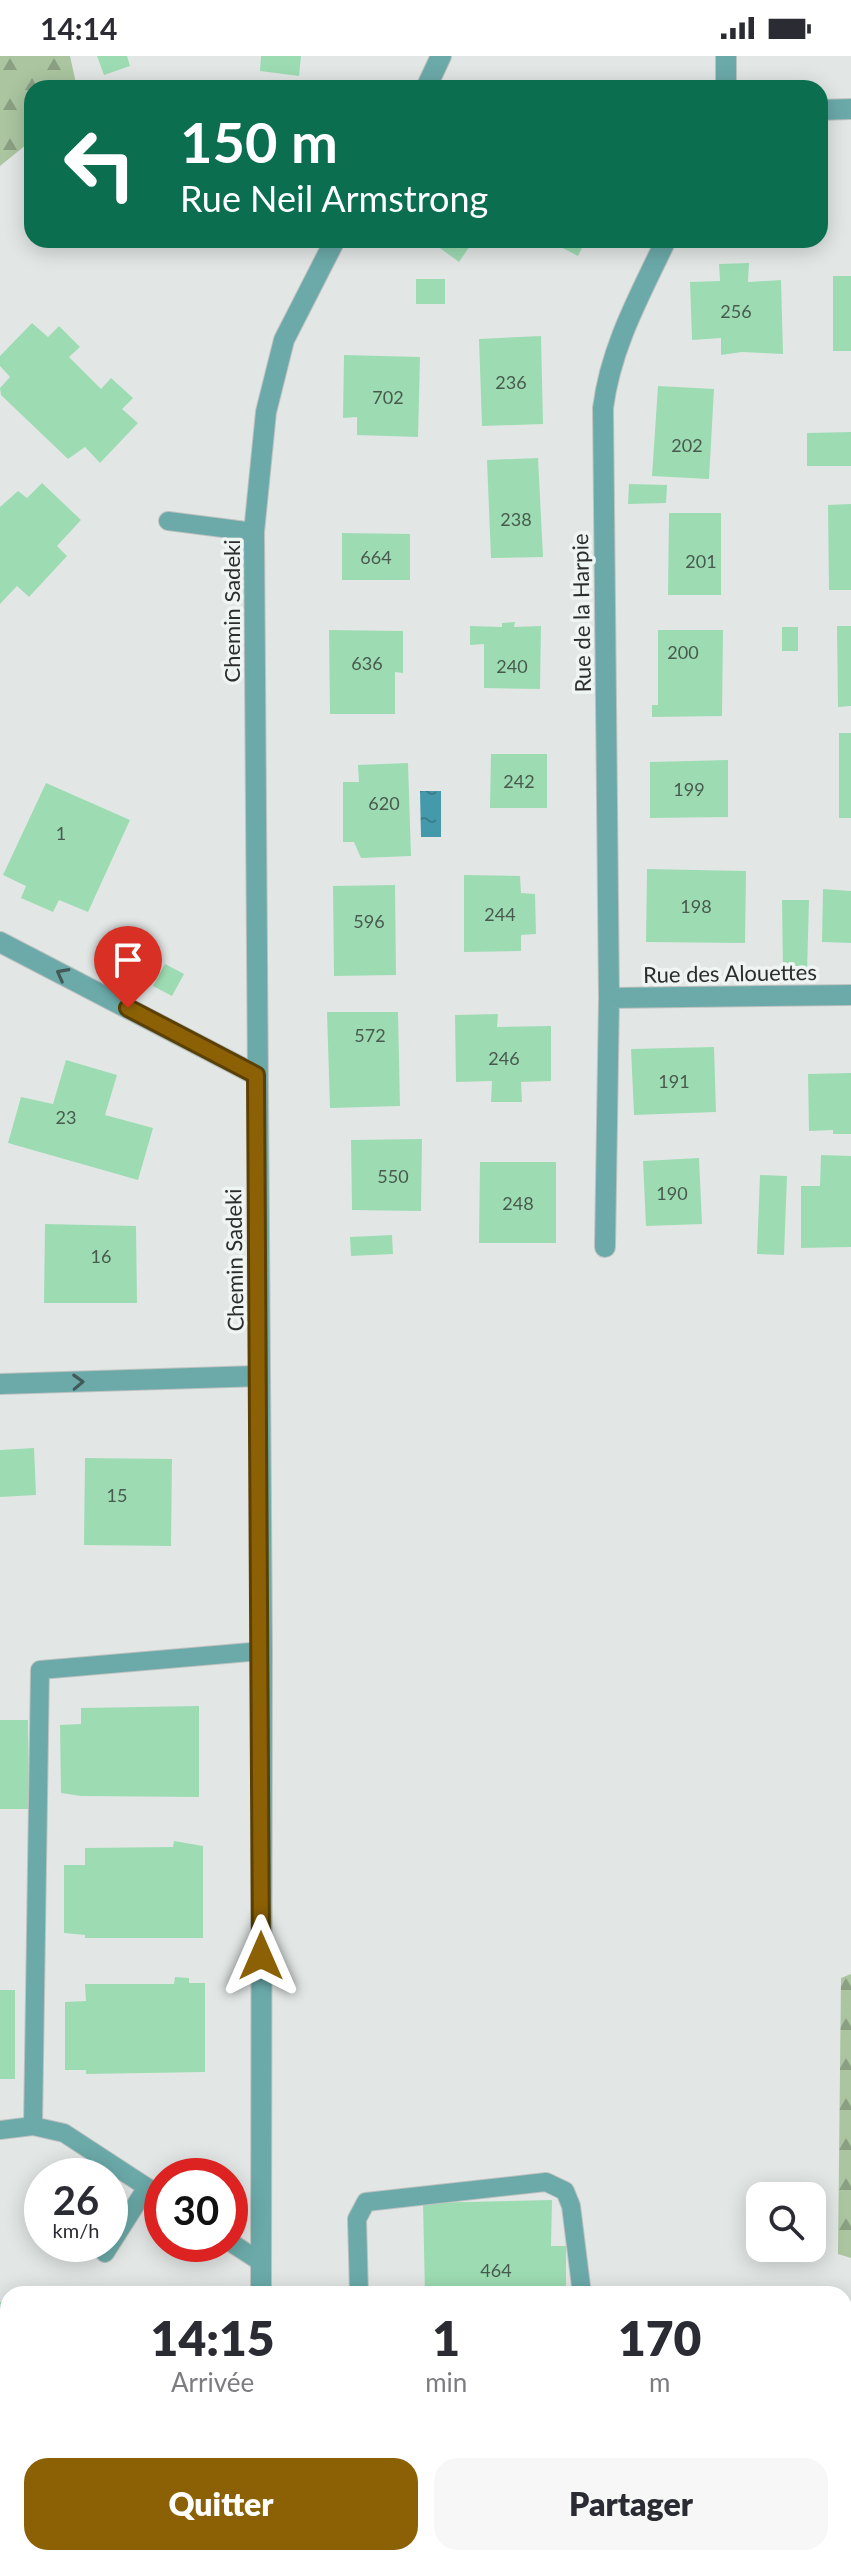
<!DOCTYPE html>
<html lang="fr">
<head>
<meta charset="utf-8">
<style>
  :root { --surface:#fff; --page:#f7f7f7; --text:#2b2b33; --muted:#7c7c81; --accent:#8c6105 }
  body { margin:0; font-family:Lato,sans-serif; background:var(--page); color:var(--text); height:100vh; display:flex; flex-direction:column; font-size:30px; white-space:nowrap }
  * { box-sizing:border-box; margin:0 }
  p { font-size:26px; color:var(--muted) }
  .icon { flex:none; width:44px; height:44px; fill:none; stroke:currentColor; stroke-width:2; stroke-linecap:round; stroke-linejoin:round }
  .map { position:relative; flex:1; overflow:hidden }
  .details { position:absolute; left:0px; top:2230px; width:852px; height:280px; display:flex; flex-direction:column; background:var(--surface); border-radius:24px 24px 0 0; box-shadow:0 4px 20px #0003 }
  .details>* { flex:none }
  .guide { position:absolute; left:24px; top:24px; width:804px; height:168px; border-radius:24px; box-shadow:0 4px 20px #0003; background:#0b6e4f; color:#fff; overflow:hidden }
  .controls { position:absolute; left:746px; top:2126px; display:grid; gap:16px }
  .controls a { display:grid; place-items:center; width:80px; height:80px; border-radius:16px; background:var(--surface); box-shadow:0 4px 20px #0003; font-size:40px }
  .speed { position:absolute; left:24px; top:2102px; display:flex; gap:16px; font-size:40px; font-weight:700; text-align:center }
  .speed>* { display:grid; place-content:center; width:104px; height:104px; border-radius:50%; background:var(--surface); box-shadow:0 4px 20px #0003; line-height:1 }
  .speed small { font-size:20px; font-weight:400 }
  .speed .limit { border:12px solid #d22; background:#fff; color:#111 }
  .pin { position:absolute; display:grid; place-items:center; width:68px; height:68px; color:#fff; margin:-82px -34px; border-radius:50% 50% 50% 0; rotate:-45deg; box-shadow:0 0 8px #0007 }
  .pin .icon { rotate:45deg }
  .me { position:absolute; width:88px; margin:-44px; rotate:0deg; stroke-linejoin:round; filter:drop-shadow(0 0 6px #0008) }
  .turn { display:flex; align-items:center; gap:28px; height:168px; padding:0 24px; font-size:36px }
  .turn .icon { width:104px; height:104px; stroke-width:2.5 }
  .turn b { display:block; font-size:56px; line-height:68px }
  .eta { display:flex; justify-content:space-evenly; align-items:center; height:136px; text-align:center }
  .eta b { font-size:48px; font-weight:800; line-height:56px }
  .cta { display:flex; gap:16px; margin-top:auto; padding:16px 24px }
  .cta a { flex:1; height:92px; border-radius:24px; background:var(--accent); color:#fff; font-size:32px; font-weight:800; line-height:92px; text-align:center }
  .cta a+a { background:var(--page); color:var(--text) }
  .status { display:flex; justify-content:space-between; align-items:center; height:56px; padding:0 40px; background:var(--surface); direction:ltr }
  .status svg { height:22px; fill:currentColor }
  .map>svg:first-child { display:block }
</style>
</head>
<body>
<div class="status"><b>14:14</b><svg viewBox="0 0 49 12"><path d="M0 12V9h3v3zM5 12V6h3v6zM10 12V3h3v9zM15 12V0h3v12zM26 1h20v11H26zM47 4h2v5h-2z"/></svg></div>
<div class="map">
<svg width="851" height="2510" viewBox="0 0 851 2510">
  <defs>
    <pattern id="forest-firs" width="22" height="20" patternUnits="userSpaceOnUse" patternTransform="scale(2)"><rect width="22" height="20" fill="#abc5a0"/><path d="M5 1l3.5 6h-7zM16 11l3.5 6h-7z" fill="#8ba083"/></pattern>
    <pattern id="water-ripples" width="26" height="14" patternUnits="userSpaceOnUse" patternTransform="scale(2)"><rect width="26" height="14" fill="#449aab"/><path d="M2 4q2-2 4 0t4 0M15 11q2-2 4 0t4 0" fill="none" stroke="#397e8c"/></pattern>
  </defs>
  <rect width="100%" height="100%" fill="#e2e7e5"/>
  <path fill="url(#forest-firs)" d="M0 0H70L77 32H32V84L0 110Z
    M851 1918V2202L838 2198 841 1922Z
    M844 2449H851V2510H300V2502H844Z"/>
  <path fill="url(#water-ripples)" d="M420 735H441V781H421Z"/>
  <path fill="#9ddcb3" d="M97 0H127L130 10 104 19Z
    M261 0H301L299 20 260 15Z
    M429 184H474L459 206Z
    M547 184H586L578 200Z
    M749 207 748 226 781 224 783 298 742 296 721 299V282L692 284 690 226 720 225 719 208Z
    M833 220H851V295H833Z
    M416 223H445V248H416Z
    M32 267 48 281 59 270 80 291 69 301 101 333 111 322 133 342 122 353 138 367 100 407 85 391 68 403 1 339 0 332 10 321 0 310V300Z
    M541 280 543 368 482 370 479 283Z
    M344 299 420 301 418 381 357 379V361L343 362Z
    M658 330 714 333 709 423 652 420Z
    M851 376V410H807V377Z
    M538 402 543 501 491 502 487 404Z
    M42 427 81 464 57 490 67 500 29 541 17 530 0 548V451L18 435 27 442Z
    M629 428 667 429 666 447 628 448Z
    M851 448V534H829L828 449Z
    M669 457H721V539H668Z
    M342 477 410 478V524H342Z
    M515 566 514 571 541 570 540 633 484 632V588L470 589V570L502 571V567Z
    M837 570H851V650L838 651Z
    M782 571H798V595H782Z
    M329 574 403 575V617L395 616V658H330Z
    M658 574H723L722 660 652 661V649H658Z
    M839 677H851V762H839Z
    M491 698H547V752H490Z
    M728 704V761L650 762V706Z
    M408 707 411 800 361 802 354 786H343V726H359L358 709Z
    M46 727 130 764 88 856 59 844 53 856 21 842 26 830 3 819Z
    M647 813 746 815 745 887 646 886Z
    M464 819 520 820 521 837 535 838 536 878 521 879V895L464 896Z
    M395 829 396 919 334 920 333 830Z
    M823 833 851 835V887L822 886Z
    M782 844H809L807 917 783 918Z
    M165 908 184 918 172 940 153 930Z
    M327 956H398L400 1050 330 1052Z
    M498 958 497 971 551 970V1025L521 1026 522 1046H491L492 1025 456 1026 455 959Z
    M714 991 716 1056 634 1059 631 993Z
    M66 1004 117 1019 105 1059 153 1072 138 1124 8 1087 21 1041 53 1048Z
    M851 1017V1078H833V1074L809 1075 808 1018Z
    M422 1083 421 1155 352 1154 351 1084Z
    M821 1099 851 1100V1191L801 1192V1130H820Z
    M699 1102 702 1168 646 1170 643 1105Z
    M480 1106H556V1187H479Z
    M760 1119 787 1120 784 1199 757 1198Z
    M45 1168 136 1170 137 1247H44Z
    M392 1179 393 1198 351 1200 350 1181Z
    M34 1392 36 1439 0 1441V1394Z
    M85 1402 172 1403 171 1490 84 1489Z
    M199 1650V1741L81 1740 61 1737 60 1669 81 1668V1652Z
    M0 1664H28L29 1753H0Z
    M174 1785 203 1790V1882H85V1879L64 1877V1809H85V1792L173 1791Z
    M175 1921 189 1922V1927H205V2016L86 2018V2014H65V1946L86 1945 85 1928H174Z
    M0 1934H15V2023H0Z
    M552 2144 551 2190H566V2238H425L423 2147Z
    M0 2246H8V2347H0Z
    M0 2381H8V2487H0Z
    M98 2502H191V2510H98Z"/>
  <g fill="none" stroke-linecap="round" stroke-linejoin="round">
    <g stroke="#bec2c0" stroke-width="20">
      <path id="lane" d="M168 465 254 476
        M33 2070 40 1614 262 1595
        M0 2074 33 2070 64 2077 162 2141
        M230 2186 261 2206
        M105 2197 147 2131
        M359 2238 357 2163 366 2146 546 2126 565 2135 571 2150 582 2238"/>
    </g>
    <g stroke="#bec2c0" stroke-width="22">
      <path id="street" d="M726 0V32
        M426 32 441 0
        M820 54 851 53
        M0 886 256 1019
        M609 942 851 939
        M605 1191 609 942 603 352C611 290 640 239 666 184
        M0 1328 260 1320
        M261 2238 262 1595 254 476 266 356 284 284 335 184
        M263 2502V2510"/>
    </g>
    <use href="#lane" stroke="#6baaa9" stroke-width="18"/>
    <use href="#street" stroke="#6baaa9" stroke-width="20"/>
  </g>
  <defs><path id="oneway-chevron" d="M-2-3.5L2.5 0L-2 3.5" fill="none" stroke-width="1.6" stroke-linecap="round" stroke-linejoin="round" transform="scale(2)"/></defs>
  <g stroke="#425958">
    <use href="#oneway-chevron" transform="translate(62 918) rotate(-152)"/>
    <use href="#oneway-chevron" transform="translate(78 1326) rotate(-2)"/>
  </g>
  <g fill="none" stroke-linecap="round" stroke-linejoin="round">
    <g stroke="#5b3f03" stroke-width="20">
      <path id="route" d="M128 952 256 1019 261 1900"/>
    </g>
    <use href="#route" stroke="#8c6105" stroke-width="14"/>
  </g>
  <g text-anchor="middle" dominant-baseline="central" stroke-width="7" stroke-linejoin="round" paint-order="stroke">
    <g font-size="18" fill="#485a4e">
      <text x="736" y="255">256</text>
      <text x="511" y="326">236</text>
      <text x="388" y="341">702</text>
      <text x="687" y="389">202</text>
      <text x="516" y="463">238</text>
      <text x="376" y="501">664</text>
      <text x="701" y="505">201</text>
      <text x="683" y="596">200</text>
      <text x="367" y="607">636</text>
      <text x="512" y="610">240</text>
      <text x="519" y="725">242</text>
      <text x="689" y="733">199</text>
      <text x="384" y="747">620</text>
      <text x="61" y="777">1</text>
      <text x="696" y="850">198</text>
      <text x="500" y="858">244</text>
      <text x="369" y="865">596</text>
      <text x="370" y="979">572</text>
      <text x="504" y="1002">246</text>
      <text x="674" y="1025">191</text>
      <text x="66" y="1061">23</text>
      <text x="393" y="1120">550</text>
      <text x="672" y="1137">190</text>
      <text x="518" y="1147">248</text>
      <text x="101" y="1200">16</text>
      <text x="117" y="1439">15</text>
      <text x="496" y="2214">464</text>
    </g>
    <g font-size="22" fill="#2c2e2d" stroke="#eff5f3">
      <text transform="translate(231 555) rotate(-90)">Chemin Sadeki</text>
      <text transform="translate(581 557) rotate(-91)">Rue de la Harpie</text>
      <text transform="translate(730 917) rotate(-1)">Rue des Alouettes</text>
      <text transform="translate(234 1204) rotate(-91)">Chemin Sadeki</text>
    </g>
  </g>
</svg>
<div class="controls">
<a><svg class="icon" aria-label="search" viewBox="0 0 24 24"><circle cx="10" cy="10" r="6"/><path d="M15 15l6 6"/></svg></a>
</div>
<div class="speed"><div>26<small>km/h</small></div><div class="limit">30</div></div>
<div class="pin" style="left:128px;top:952px;background:#d93025"><svg class="icon" aria-label="arrive" viewBox="0 0 24 24"><path d="M6 21V4h12l-3 4 3 4H6"/></svg></div>
<svg class="me" style="left:261px;top:1900px" viewBox="-20 -20 40 40"><path d="M0-17L14 15 0 8-14 15z" fill="#8c6105" stroke="#fff" stroke-width="4"/></svg>
<div class="guide">
<div class="turn"><svg class="icon" aria-label="left" viewBox="0 0 24 24"><path d="M17 20v-9H6M10 6l-5 5 5 5"/></svg><div><b>150 m</b>Rue Neil Armstrong</div></div>
</div>
<section class="details">
<div class="eta">
<div><b>14:15</b><p>Arrivée</p></div>
<div><b>1</b><p>min</p></div>
<div><b>170</b><p>m</p></div>
</div>
<div class="cta"><a>Quitter</a><a>Partager</a></div>
</section>
</div>
</body>
</html>
